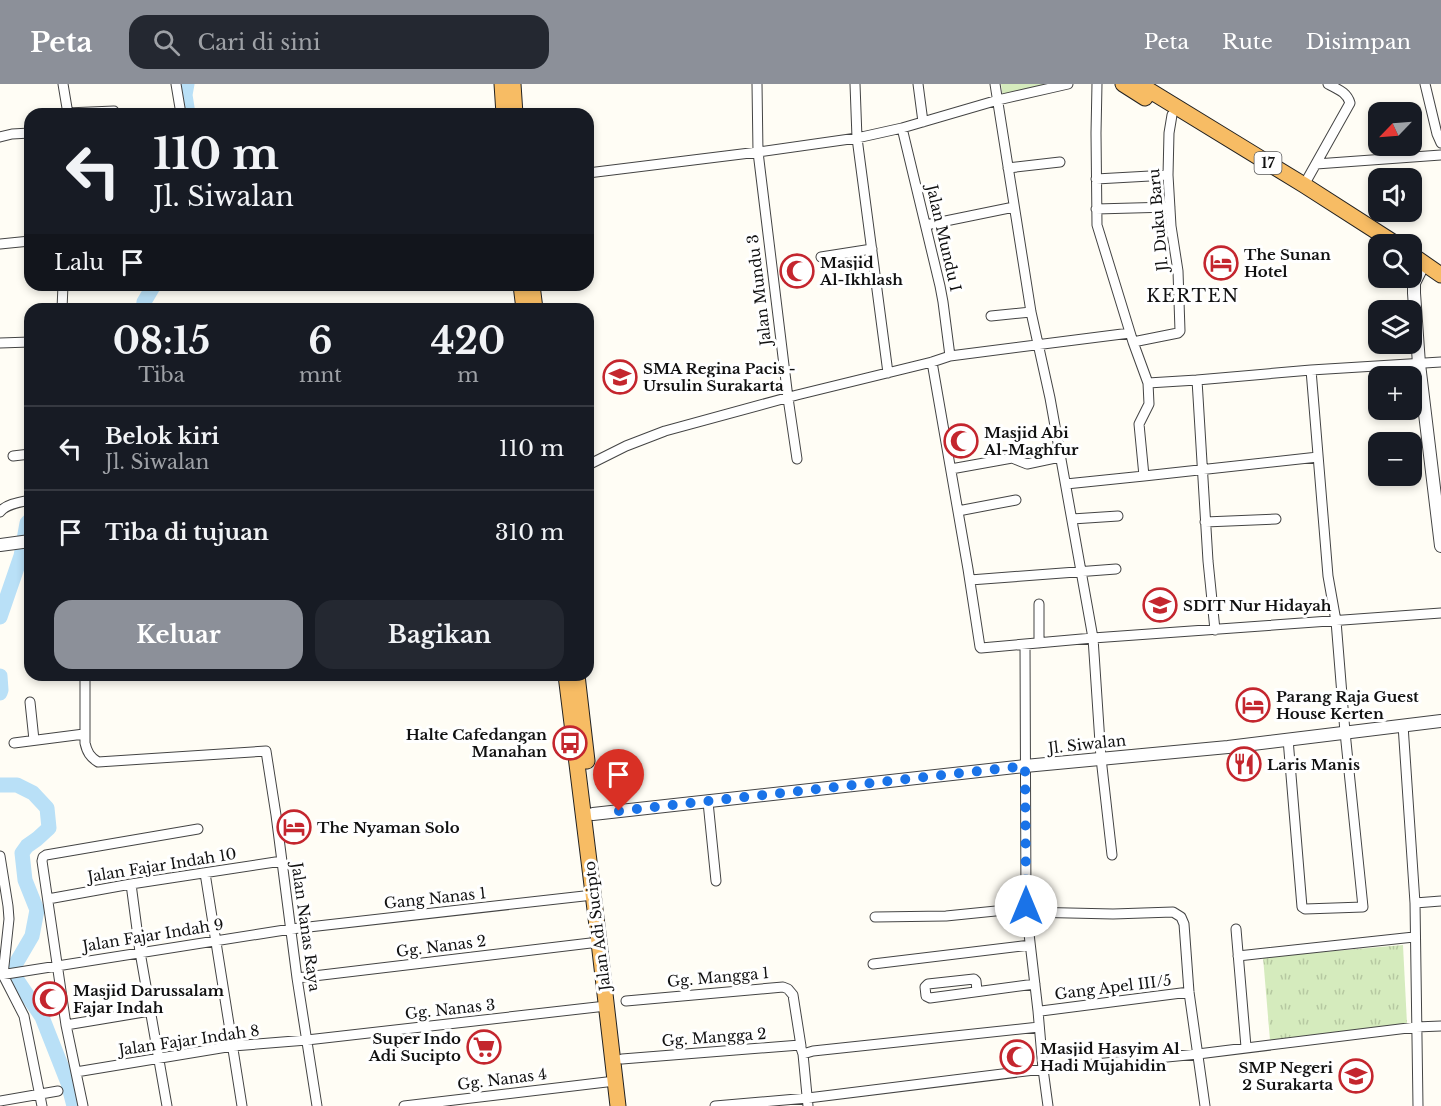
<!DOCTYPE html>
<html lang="id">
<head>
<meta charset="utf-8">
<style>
  :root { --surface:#171b24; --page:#242831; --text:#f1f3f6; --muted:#9ea1a6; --line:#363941; --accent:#8c9099 }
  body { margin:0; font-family:"Libre Baskerville",serif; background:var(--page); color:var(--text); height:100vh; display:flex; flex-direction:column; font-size:22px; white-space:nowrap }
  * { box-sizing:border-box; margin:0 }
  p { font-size:20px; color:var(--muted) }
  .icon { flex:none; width:33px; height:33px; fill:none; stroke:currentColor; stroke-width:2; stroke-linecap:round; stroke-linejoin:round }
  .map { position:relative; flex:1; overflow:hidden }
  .panel { position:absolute; left:24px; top:219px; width:570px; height:378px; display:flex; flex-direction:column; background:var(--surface); border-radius:18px; box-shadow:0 3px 9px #0003 }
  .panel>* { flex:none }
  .top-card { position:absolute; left:24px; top:24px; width:570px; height:183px; border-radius:18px; box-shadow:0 3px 9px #0003; background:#171b24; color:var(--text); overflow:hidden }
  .needle { width:39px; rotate:245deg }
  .controls { position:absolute; left:1368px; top:18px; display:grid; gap:12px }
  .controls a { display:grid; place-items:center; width:54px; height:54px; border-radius:12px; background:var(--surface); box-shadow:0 3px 9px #0003; font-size:30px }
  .pin { position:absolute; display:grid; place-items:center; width:51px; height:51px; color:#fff; margin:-62px -26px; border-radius:50% 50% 50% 0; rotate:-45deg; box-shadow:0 0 6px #0007 }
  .pin .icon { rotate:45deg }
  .me { position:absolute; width:66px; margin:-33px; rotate:0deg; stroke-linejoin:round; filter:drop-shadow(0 0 4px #0008) }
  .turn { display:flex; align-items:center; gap:21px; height:126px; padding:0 30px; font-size:27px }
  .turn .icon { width:78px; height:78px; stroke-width:2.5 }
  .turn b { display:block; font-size:42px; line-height:51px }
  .then { display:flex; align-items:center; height:57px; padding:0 30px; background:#0003; gap:12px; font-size:22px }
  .eta { display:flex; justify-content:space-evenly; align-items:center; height:102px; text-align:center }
  .eta b { font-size:36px; font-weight:700; line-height:42px }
  .primary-button { display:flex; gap:12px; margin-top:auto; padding:12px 30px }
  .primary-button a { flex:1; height:69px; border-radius:18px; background:var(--accent); color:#fff; font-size:24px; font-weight:700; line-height:69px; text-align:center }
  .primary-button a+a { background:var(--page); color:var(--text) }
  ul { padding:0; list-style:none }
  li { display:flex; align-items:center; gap:18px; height:84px; padding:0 30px; border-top:2px solid var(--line) }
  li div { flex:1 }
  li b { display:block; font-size:22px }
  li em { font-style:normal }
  header { display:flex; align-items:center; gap:36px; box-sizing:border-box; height:84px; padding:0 30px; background:var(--accent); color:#fff }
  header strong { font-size:28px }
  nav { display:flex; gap:33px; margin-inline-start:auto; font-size:21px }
  .search { width:420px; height:54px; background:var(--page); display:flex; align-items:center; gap:15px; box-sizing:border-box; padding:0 21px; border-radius:18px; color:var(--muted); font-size:22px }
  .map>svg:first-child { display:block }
</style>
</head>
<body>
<header>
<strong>Peta</strong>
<div class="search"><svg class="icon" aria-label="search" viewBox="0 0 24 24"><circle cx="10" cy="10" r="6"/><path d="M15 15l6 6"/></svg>Cari di sini</div>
<nav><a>Peta</a><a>Rute</a><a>Disimpan</a></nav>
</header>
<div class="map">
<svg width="1441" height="1022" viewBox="0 0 1441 1022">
  <defs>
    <pattern id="grass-tufts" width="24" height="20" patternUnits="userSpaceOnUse" patternTransform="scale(1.5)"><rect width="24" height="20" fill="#d5ebbd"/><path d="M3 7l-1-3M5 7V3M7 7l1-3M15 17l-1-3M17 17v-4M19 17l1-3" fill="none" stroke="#b6c8a1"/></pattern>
    <pattern id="park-crowns" width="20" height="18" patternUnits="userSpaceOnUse" patternTransform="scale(1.5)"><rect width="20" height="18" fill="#d5ebbd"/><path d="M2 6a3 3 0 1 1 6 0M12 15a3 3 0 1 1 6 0" fill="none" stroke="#b6c8a1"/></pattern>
  </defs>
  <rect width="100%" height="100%" fill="#fffdf5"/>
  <path fill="url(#grass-tufts)" d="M1403 861 1407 940 1270 956 1263 873Z"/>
  <path fill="url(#park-crowns)" d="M1001 0H1054L1003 12Z"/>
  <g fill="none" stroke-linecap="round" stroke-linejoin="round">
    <path stroke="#b9e0f7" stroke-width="15" d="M187 0 185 11 188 30
      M143 225 144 218 154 201
      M0 533 21 472 27 439 30 436
      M0 592 1 606 0 609
      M0 701H17L33 709 47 724 49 744 37 755 27 762 22 769 25 796 37 826 32 852 15 881 17 896 42 933 68 999 74 1022"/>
    <g stroke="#444" stroke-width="11">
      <path id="minor" d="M63 0 68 30
        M176 0 181 30
        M757 0 758 68 788 314 797 375
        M855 0 857 54 888 289
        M918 0 923 38
        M995 0 1031 228 1050 314 1093 554 1101 674 1112 771
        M1097 0 1096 49 1097 141 1133 258 1148 299
        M1425 0 1437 50 1441 59
        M67 29 114 27
        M902 44 940 202 943 218 950 272
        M0 53 12 50 30 49
        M1316 80 1441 71
        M1008 84 1060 78
        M588 89 758 68 857 54 902 44 998 16 1068 0
        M1096 95 1168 91
        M1304 101 1350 19C1347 8 1337 5 1328 0
        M1096 125 1170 123
        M926 141 1014 123
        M0 160 30 157
        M821 173 872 165
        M62 225 63 201
        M991 232 1031 228
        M1133 258 1178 249 1180 247 1178 187 1171 142 1168 91 1169 49 1172 31
        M0 259 30 258
        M932 278 968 485 980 563 981 564 1093 554 1441 529
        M1197 296 1311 286 1441 278
        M13 372 30 370
        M588 381 626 362 665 347 797 311 932 278 950 272 1130 249
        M951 385 1012 374 1027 380 1060 373
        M1144 392 1318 373
        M1066 400 1144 392 1139 340 1149 320 1148 299 1197 296 1208 477 1215 546
        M958 427 1016 416
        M0 428C6 420 20 418 30 416
        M1072 435 1118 432
        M1205 438 1276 435
        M970 496 1116 485
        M1039 520V559
        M1025 560 1026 824 1038 927 1043 985 1048 1022
        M85 591V659C87 668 90 673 98 678L266 667 276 731 297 894 317 1022
        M30 618 34 656
        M1403 641 1415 819 1418 1022
        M1288 655 1302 823 1305 825 1363 823 1345 648 1336 537 1328 492 1311 286
        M14 659 84 650
        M708 718 716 797
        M0 772 8 822 9 835 3 891 24 932 42 1022
        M205 789 242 1022
        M131 800 140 868 167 1022
        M48 815 131 800 282 777
        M1415 819 1441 817
        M1026 828 1113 830 1173 828 1181 833 1184 840 1189 908 1205 1022
        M875 833 946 832 1026 824
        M1236 845 1246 963
        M1238 872 1414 853
        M873 880 1030 861
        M0 891 291 845 593 811
        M297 894 599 858
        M977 907 976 897 974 895 928 900 925 903 926 912 930 914 1035 900
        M626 917 783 903 788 905 793 911 801 962
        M1041 927 1189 908
        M66 941 150 927
        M803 970 813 967 1039 943
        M622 975 800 961 803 970 808 1022
        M76 988 233 962 307 956 606 922
        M0 1017 58 1007
        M83 1022 66 941 42 777 43 773 46 771 198 745
        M404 1022 615 997
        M715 1022 808 1014 1043 985 1198 970 1416 943 1441 942"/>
    </g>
    <g stroke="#444" stroke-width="14">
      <path id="tertiary" d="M1420 187 1414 199V209L1419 280 1441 462
        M0 461 30 457
        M593 730 1025 682 1228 663 1441 637"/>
    </g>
    <g stroke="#222" stroke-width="17">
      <path id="trunk" d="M502 0 504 30
        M513 0 515 30
        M1123 0 1145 14
        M1139 0 1304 101 1396 160
        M1412 171 1441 191
        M521 201 524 225
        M532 201 535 225
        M566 591 599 858 618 1022
        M577 591 587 677"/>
    </g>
    <use href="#minor" stroke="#fff" stroke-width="9"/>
    <use href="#tertiary" stroke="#fff" stroke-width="12"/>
    <use href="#trunk" stroke="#f7bc64" stroke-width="15"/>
  </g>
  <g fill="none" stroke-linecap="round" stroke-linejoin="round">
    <path stroke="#1a73e8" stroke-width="10" stroke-dasharray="0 18" d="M619 727 1025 682 1026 822"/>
  </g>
  <defs>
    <g id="hotel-ring" transform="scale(1.725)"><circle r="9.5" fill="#fff" stroke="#c4262e" stroke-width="1.5"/><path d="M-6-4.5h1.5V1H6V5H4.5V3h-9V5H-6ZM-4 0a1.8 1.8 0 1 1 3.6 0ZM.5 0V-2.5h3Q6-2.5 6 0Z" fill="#c4262e"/></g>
    <g id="mosque-ring" transform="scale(1.725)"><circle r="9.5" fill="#fff" stroke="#c4262e" stroke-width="1.5"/><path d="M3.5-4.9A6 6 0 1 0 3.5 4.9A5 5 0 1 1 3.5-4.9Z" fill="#c4262e"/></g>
    <g id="school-ring" transform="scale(1.725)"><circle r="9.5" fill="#fff" stroke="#c4262e" stroke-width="1.5"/><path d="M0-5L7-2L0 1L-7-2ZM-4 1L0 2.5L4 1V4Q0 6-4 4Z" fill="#c4262e"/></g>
    <g id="bus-ring" transform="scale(1.725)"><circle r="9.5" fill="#fff" stroke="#c4262e" stroke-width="1.5"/><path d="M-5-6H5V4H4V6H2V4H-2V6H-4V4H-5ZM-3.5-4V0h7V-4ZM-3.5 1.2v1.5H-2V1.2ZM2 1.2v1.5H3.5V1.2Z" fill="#c4262e"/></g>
    <g id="restaurant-ring" transform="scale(1.725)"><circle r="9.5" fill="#fff" stroke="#c4262e" stroke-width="1.5"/><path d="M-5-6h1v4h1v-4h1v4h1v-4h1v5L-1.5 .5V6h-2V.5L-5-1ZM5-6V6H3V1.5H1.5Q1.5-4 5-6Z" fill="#c4262e"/></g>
    <g id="supermarket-ring" transform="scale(1.725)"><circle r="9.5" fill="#fff" stroke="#c4262e" stroke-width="1.5"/><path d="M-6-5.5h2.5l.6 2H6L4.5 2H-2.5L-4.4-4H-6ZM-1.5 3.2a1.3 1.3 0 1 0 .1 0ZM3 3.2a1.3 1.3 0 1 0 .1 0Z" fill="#c4262e"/></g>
  </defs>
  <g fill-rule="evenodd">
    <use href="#hotel-ring" x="1221" y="179"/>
    <use href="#mosque-ring" x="797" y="187"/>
    <use href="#school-ring" x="620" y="293"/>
    <use href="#mosque-ring" x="961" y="357"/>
    <use href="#school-ring" x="1160" y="521"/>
    <use href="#hotel-ring" x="1253" y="621"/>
    <use href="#bus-ring" x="570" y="659"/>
    <use href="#restaurant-ring" x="1244" y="680"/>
    <use href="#hotel-ring" x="294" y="743"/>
    <use href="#mosque-ring" x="50" y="915"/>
    <use href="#supermarket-ring" x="484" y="963"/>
    <use href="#mosque-ring" x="1017" y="973"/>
    <use href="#school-ring" x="1356" y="992"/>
  </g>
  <g text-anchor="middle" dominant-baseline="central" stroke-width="6" stroke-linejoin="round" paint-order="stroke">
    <rect fill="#fff" stroke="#585858" stroke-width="1.5" x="1254.5" y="68" width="27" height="22" rx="4.5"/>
    <g font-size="14" font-weight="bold" fill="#111">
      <text x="1268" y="79">17</text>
    </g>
    <g font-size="15" fill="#111" stroke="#fff">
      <text transform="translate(1158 136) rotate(-95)">Jl. Duku Baru</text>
      <text transform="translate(944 154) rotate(77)">Jalan Mundu I</text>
      <text transform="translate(759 206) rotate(-97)">Jalan Mundu 3</text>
      <text transform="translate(1087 660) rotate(-6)">Jl. Siwalan</text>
      <text transform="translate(162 781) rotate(-9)">Jalan Fajar Indah 10</text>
      <text transform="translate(435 814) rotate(-6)">Gang Nanas 1</text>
      <text transform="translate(597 842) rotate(-97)">Jalan Adi Sucipto</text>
      <text transform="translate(306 843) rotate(82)">Jalan Nanas Raya</text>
      <text transform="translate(153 851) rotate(-9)">Jalan Fajar Indah 9</text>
      <text transform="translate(441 862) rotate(-7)">Gg. Nanas 2</text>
      <text transform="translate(718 893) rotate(-5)">Gg. Mangga 1</text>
      <text transform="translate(1113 903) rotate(-7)">Gang Apel III/5</text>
      <text transform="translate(450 925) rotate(-6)">Gg. Nanas 3</text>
      <text transform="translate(714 953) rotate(-4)">Gg. Mangga 2</text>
      <text transform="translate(189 956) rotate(-8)">Jalan Fajar Indah 8</text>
      <text transform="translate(502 995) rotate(-7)">Gg. Nanas 4</text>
    </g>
    <g font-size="15" font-weight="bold" fill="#111" stroke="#fff" text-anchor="start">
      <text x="1244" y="170">The Sunan<tspan x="1244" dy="17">Hotel</tspan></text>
      <text x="820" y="178">Masjid<tspan x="820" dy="17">Al-Ikhlash</tspan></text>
      <text x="643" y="284">SMA Regina Pacis -<tspan x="643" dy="17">Ursulin Surakarta</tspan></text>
      <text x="984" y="348">Masjid Abi<tspan x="984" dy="17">Al-Maghfur</tspan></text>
      <text x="1183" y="521">SDIT Nur Hidayah</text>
      <text x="1276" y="612">Parang Raja Guest<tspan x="1276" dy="17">House Kerten</tspan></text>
      <text x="547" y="650" text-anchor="end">Halte Cafedangan<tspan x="547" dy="17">Manahan</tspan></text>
      <text x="1267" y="680">Laris Manis</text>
      <text x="317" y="743">The Nyaman Solo</text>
      <text x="73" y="906">Masjid Darussalam<tspan x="73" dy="17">Fajar Indah</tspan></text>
      <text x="461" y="954" text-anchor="end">Super Indo<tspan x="461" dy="17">Adi Sucipto</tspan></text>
      <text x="1040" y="964">Masjid Hasyim Al<tspan x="1040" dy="17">Hadi Mujahidin</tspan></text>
      <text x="1333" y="983" text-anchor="end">SMP Negeri<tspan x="1333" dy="17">2 Surakarta</tspan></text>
    </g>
    <g font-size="18" letter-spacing="1.5" fill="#111" stroke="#fff">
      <text x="1193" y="212">KERTEN</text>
    </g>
  </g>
</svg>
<div class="controls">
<a><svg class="needle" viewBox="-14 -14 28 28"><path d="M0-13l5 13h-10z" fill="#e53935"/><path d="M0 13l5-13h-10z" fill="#9ea1a6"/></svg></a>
<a><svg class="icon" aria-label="sound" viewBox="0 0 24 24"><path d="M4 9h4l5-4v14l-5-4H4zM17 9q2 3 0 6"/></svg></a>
<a><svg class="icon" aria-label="search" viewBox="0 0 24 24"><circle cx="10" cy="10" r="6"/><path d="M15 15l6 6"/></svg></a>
<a><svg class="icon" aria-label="layers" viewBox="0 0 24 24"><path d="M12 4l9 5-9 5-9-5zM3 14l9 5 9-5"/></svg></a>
<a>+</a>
<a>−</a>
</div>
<div class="pin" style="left:619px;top:727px;background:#d93025"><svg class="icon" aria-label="arrive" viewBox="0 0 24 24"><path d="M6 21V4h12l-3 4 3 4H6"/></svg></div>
<svg class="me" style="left:1026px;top:822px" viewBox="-20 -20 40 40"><circle r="19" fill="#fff"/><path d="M0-13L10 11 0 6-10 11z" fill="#1a73e8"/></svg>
<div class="top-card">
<div class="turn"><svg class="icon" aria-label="left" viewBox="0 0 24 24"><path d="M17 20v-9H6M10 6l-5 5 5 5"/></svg><div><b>110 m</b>Jl. Siwalan</div></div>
<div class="then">Lalu<svg class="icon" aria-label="arrive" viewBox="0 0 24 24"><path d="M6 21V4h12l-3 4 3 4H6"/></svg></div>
</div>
<section class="panel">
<div class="eta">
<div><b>08:15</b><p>Tiba</p></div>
<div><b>6</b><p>mnt</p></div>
<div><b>420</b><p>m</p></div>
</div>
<ul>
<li><svg class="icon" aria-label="left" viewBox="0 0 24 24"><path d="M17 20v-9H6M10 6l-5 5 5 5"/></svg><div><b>Belok kiri</b><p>Jl. Siwalan</p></div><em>110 m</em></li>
<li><svg class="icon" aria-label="arrive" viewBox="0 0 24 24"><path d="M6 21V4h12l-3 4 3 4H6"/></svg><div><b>Tiba di tujuan</b></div><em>310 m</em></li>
</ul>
<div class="primary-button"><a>Keluar</a><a>Bagikan</a></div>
</section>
</div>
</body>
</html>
